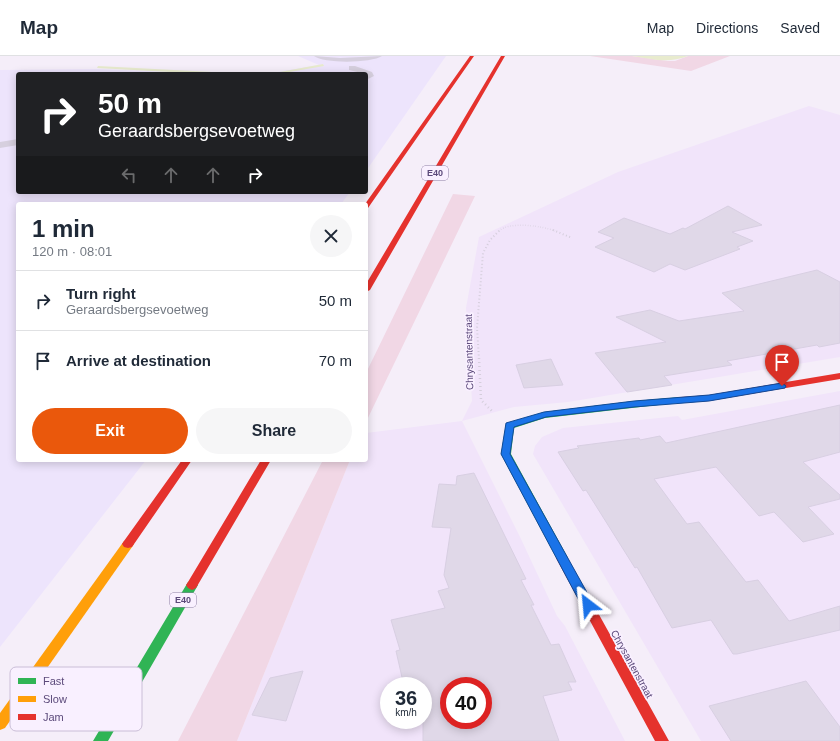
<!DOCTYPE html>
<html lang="en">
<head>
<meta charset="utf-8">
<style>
  :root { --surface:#fff; --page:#f6f6f7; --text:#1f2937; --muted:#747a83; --line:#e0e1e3; --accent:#ea580c }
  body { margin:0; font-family:Helvetica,sans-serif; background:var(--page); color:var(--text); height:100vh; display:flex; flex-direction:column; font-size:15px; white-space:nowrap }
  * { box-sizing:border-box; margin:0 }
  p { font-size:13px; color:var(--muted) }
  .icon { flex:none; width:22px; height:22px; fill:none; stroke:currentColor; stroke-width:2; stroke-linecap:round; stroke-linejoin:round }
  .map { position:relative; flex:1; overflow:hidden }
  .drawer { position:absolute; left:16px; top:146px; width:352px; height:260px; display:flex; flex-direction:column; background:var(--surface); border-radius:4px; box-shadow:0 2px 10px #0003 }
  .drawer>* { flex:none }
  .hud { position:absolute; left:16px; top:16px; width:352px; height:122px; border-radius:4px; box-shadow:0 2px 10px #0003; background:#202124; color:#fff; overflow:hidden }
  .speed { position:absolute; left:380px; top:621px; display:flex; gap:8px; font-size:20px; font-weight:700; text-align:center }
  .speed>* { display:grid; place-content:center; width:52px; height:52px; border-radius:50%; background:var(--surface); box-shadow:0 2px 10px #0003; line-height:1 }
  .speed small { font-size:10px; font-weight:400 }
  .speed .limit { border:6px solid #d22; background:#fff; color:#111 }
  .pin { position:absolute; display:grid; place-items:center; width:34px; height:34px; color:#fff; margin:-41px -17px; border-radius:50% 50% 50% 0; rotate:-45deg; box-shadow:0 0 4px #0007 }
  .pin .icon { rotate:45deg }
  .me { position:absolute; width:44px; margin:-22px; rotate:331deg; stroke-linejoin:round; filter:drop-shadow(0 0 3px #0008) }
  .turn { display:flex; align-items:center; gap:14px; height:84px; padding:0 16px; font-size:18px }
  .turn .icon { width:52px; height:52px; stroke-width:2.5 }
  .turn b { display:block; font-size:28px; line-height:34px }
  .lanes { display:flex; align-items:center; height:38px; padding:0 16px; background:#0003; justify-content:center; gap:20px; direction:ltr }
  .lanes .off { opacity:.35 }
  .round { display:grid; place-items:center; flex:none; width:42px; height:42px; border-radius:21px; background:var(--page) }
  .summary { display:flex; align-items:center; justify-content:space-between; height:68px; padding:0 16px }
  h1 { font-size:24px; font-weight:600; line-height:30px }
  .primary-button { display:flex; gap:8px; margin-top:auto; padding:8px 16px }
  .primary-button a { flex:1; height:46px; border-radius:24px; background:var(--accent); color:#fff; font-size:16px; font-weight:600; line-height:46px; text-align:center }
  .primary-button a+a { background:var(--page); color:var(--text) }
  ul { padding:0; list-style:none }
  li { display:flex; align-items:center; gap:12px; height:60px; padding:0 16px; border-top:1px solid var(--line) }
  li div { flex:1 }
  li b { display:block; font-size:15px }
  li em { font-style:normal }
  header { display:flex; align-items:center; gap:24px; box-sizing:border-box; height:56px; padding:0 20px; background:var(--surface); border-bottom:1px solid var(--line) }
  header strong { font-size:19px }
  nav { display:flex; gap:22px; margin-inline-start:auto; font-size:14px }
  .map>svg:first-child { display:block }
</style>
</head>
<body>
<header>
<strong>Map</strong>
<nav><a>Map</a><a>Directions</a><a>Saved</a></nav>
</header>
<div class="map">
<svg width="840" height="685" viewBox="0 0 840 685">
  <rect width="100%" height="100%" fill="#f5eef9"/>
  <path fill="#f1e4fa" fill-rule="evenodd" d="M809 50 840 59V301L568 346 514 351 462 365 521 483 557 560 565 570 625 685H237L350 404H366V377L462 365 472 345 466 252 479 181 618 116ZM389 630H423V664H389ZM449 630H483V664H449Z
    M840 335V685H701L533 398 535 390 542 381 563 372 678 360 682 364Z"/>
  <path fill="#ede4fc" d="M298 0H446L366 115V18H266L319 9Z
    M98 13 209 18H18V136H350L341 148H18V404H146L0 591V14Z"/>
  <path fill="#f1d7e5" d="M590 0H632L668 5H675L688 0H730L691 15Z
    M453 138 475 140 366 366V317Z
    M323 404H350L237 685H178Z"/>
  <path fill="#e8ebce" d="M632 0H688C667 8 654 3 632 0Z"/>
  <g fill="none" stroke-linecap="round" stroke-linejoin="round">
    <path fill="#e8ebce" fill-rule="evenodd" d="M323 8 324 10 278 18H269Z
      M98 10 231 17 233 18H208L97 12Z"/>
  </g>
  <path fill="#e0d8e8" stroke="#d8cfe2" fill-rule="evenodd" d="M728 150 762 169 732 176 753 185 737 191 740 193 685 214 670 208 654 216 595 191 614 182 598 176 624 162 670 178 683 172 685 173Z
    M817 214 840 226V287L819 291 817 289 727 305 732 309 664 320 672 329 627 336 595 297 666 286 616 261 650 254 679 265 744 255 722 237Z
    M551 303 563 329 524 332 516 309Z
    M840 349V396L803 406 840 439V443L808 451 834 478 803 486 774 456 759 460 716 411 654 423 687 468 699 466 746 526 758 524 789 565 840 550V574L737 598H733L711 564 672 572 637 511 635 512 586 434 583 435 558 396 579 392 577 390 639 382 640 384 660 380 666 387Z
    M474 417 526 523 521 524 534 549H531L551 589 559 588 576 626H568L572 634 543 640 559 685H423V630H404L396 595 400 594 391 564 445 552 438 535 449 532 444 519 451 472 432 471 439 428 456 429 457 420ZM449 630H483V664H449Z
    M303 615 286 665 252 659 270 622Z
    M806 625 840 671V685H731L709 650Z"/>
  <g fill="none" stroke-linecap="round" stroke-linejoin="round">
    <path stroke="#d5cedc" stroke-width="1.5" stroke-dasharray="0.5 2" stroke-linecap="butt" d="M499 175C509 165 543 170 555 175"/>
    <path stroke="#d5cedc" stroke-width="2" stroke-dasharray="1 2.5" stroke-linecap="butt" d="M553 174 572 182
      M479 303 477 272 483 197 490 184 500 174"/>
    <path stroke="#d5cedc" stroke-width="2.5" stroke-dasharray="1 3" stroke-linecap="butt" d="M479 302 481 344 492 355"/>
    <path fill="#d6cfde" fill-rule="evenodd" d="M314 0 340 2 382 0C372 7 324 8 314 0Z
      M349 10H355L372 16 374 20 366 24V18L349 14Z
      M18 83V89L0 92V86Z"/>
    <path fill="#30b455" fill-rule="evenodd" d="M681 341 684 342 686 344 684 346 545 362 514 372 511 398 568 502 566 505 562 506 558 505 501 398 506 368 544 356 634 345Z
      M192 524 196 526 198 529 108 685H93L188 526Z"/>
    <path fill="#ff9f0a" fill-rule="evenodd" d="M128 484 132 485 134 488 132 491 5 672 0 674V657L124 485Z"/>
    <path fill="#e5322d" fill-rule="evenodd" d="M470 0H474L368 152 366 153 365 148Z
      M501 0H505L370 234 366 236V228Z
      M840 317V323L709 345 681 347 676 344 681 341 709 339Z
      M182 404H192L132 491 128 492 124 491 122 488 124 485Z
      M261 404H271L196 532 192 534 188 532 186 529 188 526Z
      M562 498 566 499 669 685H655L556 502 558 499Z"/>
  </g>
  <path fill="#1a73e8" stroke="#114b97" d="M782 327 786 330 785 332 709 345 634 351 546 361 514 371 510 398 594 549 592 552 588 554 583 552 501 398 506 367 544 356 634 345 709 339Z"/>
  <g text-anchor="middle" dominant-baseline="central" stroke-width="3.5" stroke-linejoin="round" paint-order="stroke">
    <g fill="#f9f0ff" stroke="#8b7ca3" stroke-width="1">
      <rect x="422" y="110" width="26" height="14" rx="3"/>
      <rect x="170" y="537" width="26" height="14" rx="3"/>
    </g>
    <g font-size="9" font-weight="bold" fill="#5c4a7b">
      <text x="435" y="117">E40</text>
      <text x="183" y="544">E40</text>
    </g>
    <g font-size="10" fill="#5c4a7b" stroke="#f9f0ff">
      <text transform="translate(469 296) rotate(-91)">Chrysantenstraat</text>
      <text transform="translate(632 608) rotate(61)">Chrysantenstraat</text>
    </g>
  </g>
  <rect x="10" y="611" width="132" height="64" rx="6" fill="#f9f0ff" stroke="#cabed7" stroke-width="1"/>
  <rect x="18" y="622" width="18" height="6" fill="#30b455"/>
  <rect x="18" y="640" width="18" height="6" fill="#ff9f0a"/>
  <rect x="18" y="658" width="18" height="6" fill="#e5322d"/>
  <g font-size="11" fill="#5c4a7b">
    <text x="43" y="629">Fast</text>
    <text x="43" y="647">Slow</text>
    <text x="43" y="665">Jam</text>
  </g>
</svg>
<div class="speed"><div>36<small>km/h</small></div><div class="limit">40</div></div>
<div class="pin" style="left:782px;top:330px;background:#d93025"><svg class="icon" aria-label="arrive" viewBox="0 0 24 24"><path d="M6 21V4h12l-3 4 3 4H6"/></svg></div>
<svg class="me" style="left:588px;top:549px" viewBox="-20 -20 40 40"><path d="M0-17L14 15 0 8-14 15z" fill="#1a73e8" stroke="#fff" stroke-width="4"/></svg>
<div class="hud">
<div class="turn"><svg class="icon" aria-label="right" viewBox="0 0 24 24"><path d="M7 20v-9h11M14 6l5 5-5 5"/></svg><div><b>50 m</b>Geraardsbergsevoetweg</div></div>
<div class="lanes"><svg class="icon off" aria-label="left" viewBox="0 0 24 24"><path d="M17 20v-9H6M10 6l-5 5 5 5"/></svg><svg class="icon off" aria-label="ahead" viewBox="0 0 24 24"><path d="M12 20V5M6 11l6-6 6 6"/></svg><svg class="icon off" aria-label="ahead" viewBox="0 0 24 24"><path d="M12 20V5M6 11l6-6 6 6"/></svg><svg class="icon" aria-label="right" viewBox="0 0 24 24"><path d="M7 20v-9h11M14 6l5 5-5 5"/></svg></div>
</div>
<section class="drawer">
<div class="summary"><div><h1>1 min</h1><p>120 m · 08:01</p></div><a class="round"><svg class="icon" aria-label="close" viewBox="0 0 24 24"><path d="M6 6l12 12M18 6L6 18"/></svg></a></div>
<ul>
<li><svg class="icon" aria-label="right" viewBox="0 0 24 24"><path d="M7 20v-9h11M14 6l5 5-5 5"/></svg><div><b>Turn right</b><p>Geraardsbergsevoetweg</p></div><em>50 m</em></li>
<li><svg class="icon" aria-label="arrive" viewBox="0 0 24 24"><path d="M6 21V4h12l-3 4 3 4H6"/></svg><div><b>Arrive at destination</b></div><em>70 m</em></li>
</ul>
<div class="primary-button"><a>Exit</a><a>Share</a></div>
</section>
</div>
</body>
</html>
